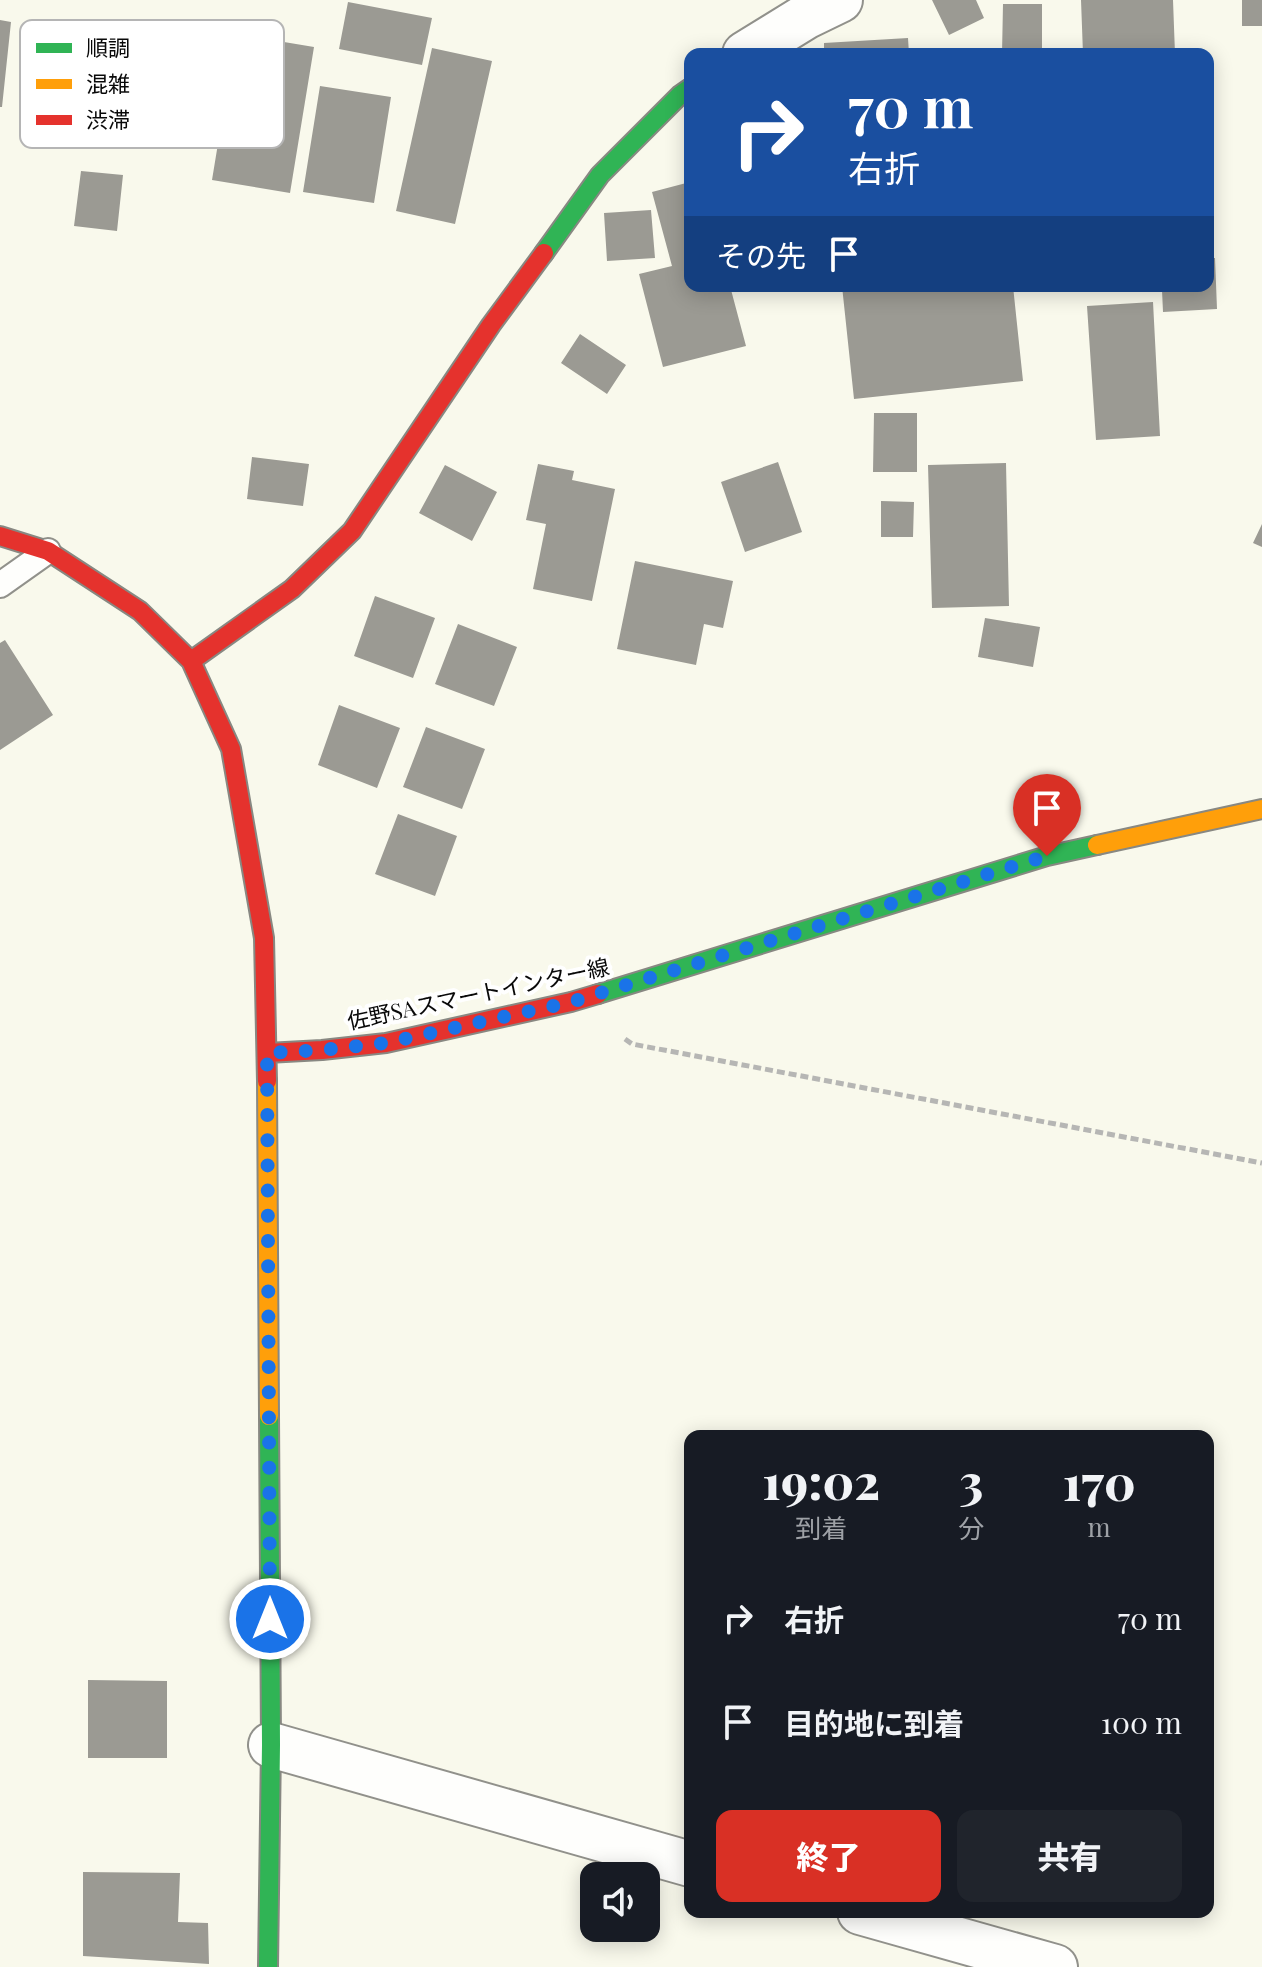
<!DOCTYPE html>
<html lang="ja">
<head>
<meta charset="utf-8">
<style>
  :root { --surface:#171b24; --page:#20242c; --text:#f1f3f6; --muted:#9ea1a6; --accent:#d93025 }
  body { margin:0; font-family:"Playfair Display","Noto Sans JP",serif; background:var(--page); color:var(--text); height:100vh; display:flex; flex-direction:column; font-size:30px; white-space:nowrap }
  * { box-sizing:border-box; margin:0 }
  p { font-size:26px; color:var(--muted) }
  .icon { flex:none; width:44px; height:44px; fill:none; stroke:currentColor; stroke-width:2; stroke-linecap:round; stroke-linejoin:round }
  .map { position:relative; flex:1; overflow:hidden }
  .side { position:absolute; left:684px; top:1430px; width:530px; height:488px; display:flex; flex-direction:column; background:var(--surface); border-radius:16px; box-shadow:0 4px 20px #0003 }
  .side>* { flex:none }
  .guide { position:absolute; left:684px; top:48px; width:530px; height:244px; border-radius:16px; box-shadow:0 4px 20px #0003; background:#1a4fa0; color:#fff; overflow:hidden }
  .controls { position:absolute; left:580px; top:1862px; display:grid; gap:16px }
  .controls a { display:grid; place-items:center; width:80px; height:80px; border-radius:16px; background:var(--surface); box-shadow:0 4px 20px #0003; font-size:40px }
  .pin { position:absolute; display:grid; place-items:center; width:68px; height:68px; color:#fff; margin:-82px -34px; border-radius:50% 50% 50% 0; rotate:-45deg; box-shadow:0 0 8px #0007 }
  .pin .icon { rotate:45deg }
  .me { position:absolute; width:88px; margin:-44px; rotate:0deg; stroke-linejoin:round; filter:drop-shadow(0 0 6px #0008) }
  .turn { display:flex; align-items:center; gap:28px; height:168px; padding:0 32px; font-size:36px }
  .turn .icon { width:104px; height:104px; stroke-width:2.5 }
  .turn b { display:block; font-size:56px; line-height:68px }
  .then { display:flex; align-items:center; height:76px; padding:0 32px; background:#0003; gap:16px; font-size:30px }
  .eta { display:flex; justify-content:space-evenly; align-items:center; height:136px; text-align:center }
  .eta b { font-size:48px; font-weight:800; line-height:56px }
  .primary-button { display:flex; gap:16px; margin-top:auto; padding:16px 32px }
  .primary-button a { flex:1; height:92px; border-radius:16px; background:var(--accent); color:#fff; font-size:32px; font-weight:800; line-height:92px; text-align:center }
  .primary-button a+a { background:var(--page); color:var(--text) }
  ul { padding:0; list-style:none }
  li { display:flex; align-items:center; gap:24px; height:104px; padding:0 32px }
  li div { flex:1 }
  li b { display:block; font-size:30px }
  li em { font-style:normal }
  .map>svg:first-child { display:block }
</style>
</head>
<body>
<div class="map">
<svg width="1262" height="1967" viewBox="0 0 1262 1967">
  <rect width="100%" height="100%" fill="#f9f9ec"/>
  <path fill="#9b9a93" d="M932 0H976L984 18 949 35Z
    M1081 0H1173L1175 54H1083Z
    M1242 0H1262V26H1242Z
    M348 2 432 18 422 65 339 49Z
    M1003 4H1042V54H1002Z
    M0 20 11 22 2 107H0Z
    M236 34 314 47 290 193 212 180Z
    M908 38 909 54H824V43Z
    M432 48 492 61 455 224 396 211Z
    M320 86 391 97 374 203 303 192Z
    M81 171 123 175 117 231 74 226Z
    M690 182V286H730L746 346 663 367 639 274 672 266 652 192Z
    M651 210 655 258 607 261 604 213Z
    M1208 258H1215L1217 309 1163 312 1162 290 1128 292V286H1208Z
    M842 286H1013L1023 381 854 399Z
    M1153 302 1160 436 1096 440 1087 306Z
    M580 334 626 365 607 394 561 363Z
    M874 413H917V472H873Z
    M252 457 309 464 303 506 247 499Z
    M778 462 802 532 745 552 721 482Z
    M1006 463 1009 606 932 608 928 465Z
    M538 464 574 471 572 480 615 489 592 601 533 589 546 524 526 520Z
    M445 465 497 492 472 541 419 513Z
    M881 501 914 502 913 537H881Z
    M1262 524V547L1253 543Z
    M635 561 733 581 723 628 704 624 696 665 617 649Z
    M375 596 435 618 413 678 354 656Z
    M985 618 1040 627 1033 667 978 657Z
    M458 624 517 647 494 706 435 684Z
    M5 640 53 715 0 750V643Z
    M339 705 400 728 377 788 318 765Z
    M426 727 485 749 462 809 403 787Z
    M398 814 457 836 435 896 375 874Z
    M88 1680 167 1681V1758H88Z
    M83 1872 180 1873 178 1922 208 1923 209 1964 83 1956Z"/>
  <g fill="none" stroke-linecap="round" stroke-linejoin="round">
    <g stroke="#91918b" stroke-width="28">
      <path id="lane" d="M0 585 48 551"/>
    </g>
    <g stroke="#91918b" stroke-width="48">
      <path id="street" d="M745 54 805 17 840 0
        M271 1745 690 1864
        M860 1912 1055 1967"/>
    </g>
    <g stroke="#888882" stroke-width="22">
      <path id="fast" d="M544 253 600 175 680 95 690 88
        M598 994 1047 856 1097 845
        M268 1967 271 1745 269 1416"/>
    </g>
    <g stroke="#888882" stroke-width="22">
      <path id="slow" d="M1097 845 1262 809
        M267 1081 269 1416"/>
    </g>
    <g stroke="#888882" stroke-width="22">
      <path id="jam" d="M0 536 48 551 140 611 191 661 231 749 264 938 267 1081
        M191 661 292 589 352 531 491 325 544 253
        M267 1053 322 1050 386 1043 571 1002 598 994"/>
    </g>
    <path stroke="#b6b6b4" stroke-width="5" stroke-dasharray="8 4" stroke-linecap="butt" d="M625 1039 632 1044 1262 1163"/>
    <use href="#lane" stroke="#fefefc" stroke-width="24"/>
    <use href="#street" stroke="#fefefc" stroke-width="44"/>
    <use href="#fast" stroke="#30b455" stroke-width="18"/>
    <use href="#slow" stroke="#ff9f0a" stroke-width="18"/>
    <use href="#jam" stroke="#e5322d" stroke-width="18"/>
  </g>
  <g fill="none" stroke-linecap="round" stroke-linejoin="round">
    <path stroke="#1a73e8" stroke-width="14" stroke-dasharray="0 25.2" d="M270 1619 267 1053 322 1050 386 1043 571 1002 1047 856"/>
  </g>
  <g text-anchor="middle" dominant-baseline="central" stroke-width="8" stroke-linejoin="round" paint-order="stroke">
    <g font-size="22" fill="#090909" stroke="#fff">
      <text transform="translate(478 993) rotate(-12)">佐野SAスマートインター線</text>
    </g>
  </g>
  <rect x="20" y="20" width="264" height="128" rx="12" fill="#fff" stroke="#b5b5b5" stroke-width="2"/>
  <rect x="36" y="43" width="36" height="10" fill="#30b455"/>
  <rect x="36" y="79" width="36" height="10" fill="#ff9f0a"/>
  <rect x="36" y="115" width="36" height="10" fill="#e5322d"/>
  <g font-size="22" fill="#090909">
    <text x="86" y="56">順調</text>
    <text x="86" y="92">混雑</text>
    <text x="86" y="128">渋滞</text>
  </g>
</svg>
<div class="controls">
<a><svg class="icon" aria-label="sound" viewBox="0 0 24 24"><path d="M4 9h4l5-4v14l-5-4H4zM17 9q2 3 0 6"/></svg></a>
</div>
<div class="pin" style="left:1047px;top:856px;background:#d93025"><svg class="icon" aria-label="arrive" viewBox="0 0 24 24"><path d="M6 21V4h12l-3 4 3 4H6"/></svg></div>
<svg class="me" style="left:270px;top:1619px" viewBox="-20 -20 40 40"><circle r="17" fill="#1a73e8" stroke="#fff" stroke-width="3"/><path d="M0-11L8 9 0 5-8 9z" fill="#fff"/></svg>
<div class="guide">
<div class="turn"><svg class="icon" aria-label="right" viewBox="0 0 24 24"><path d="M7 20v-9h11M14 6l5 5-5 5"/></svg><div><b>70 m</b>右折</div></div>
<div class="then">その先<svg class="icon" aria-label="arrive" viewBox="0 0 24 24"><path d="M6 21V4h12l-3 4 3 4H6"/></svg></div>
</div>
<section class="side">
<div class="eta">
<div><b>19:02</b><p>到着</p></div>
<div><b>3</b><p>分</p></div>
<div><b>170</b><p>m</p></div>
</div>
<ul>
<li><svg class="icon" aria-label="right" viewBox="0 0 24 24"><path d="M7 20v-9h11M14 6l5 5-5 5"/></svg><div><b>右折</b></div><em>70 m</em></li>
<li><svg class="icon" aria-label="arrive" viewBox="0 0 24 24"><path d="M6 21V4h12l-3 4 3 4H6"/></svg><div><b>目的地に到着</b></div><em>100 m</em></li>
</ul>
<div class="primary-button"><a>終了</a><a>共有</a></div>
</section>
</div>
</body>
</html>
